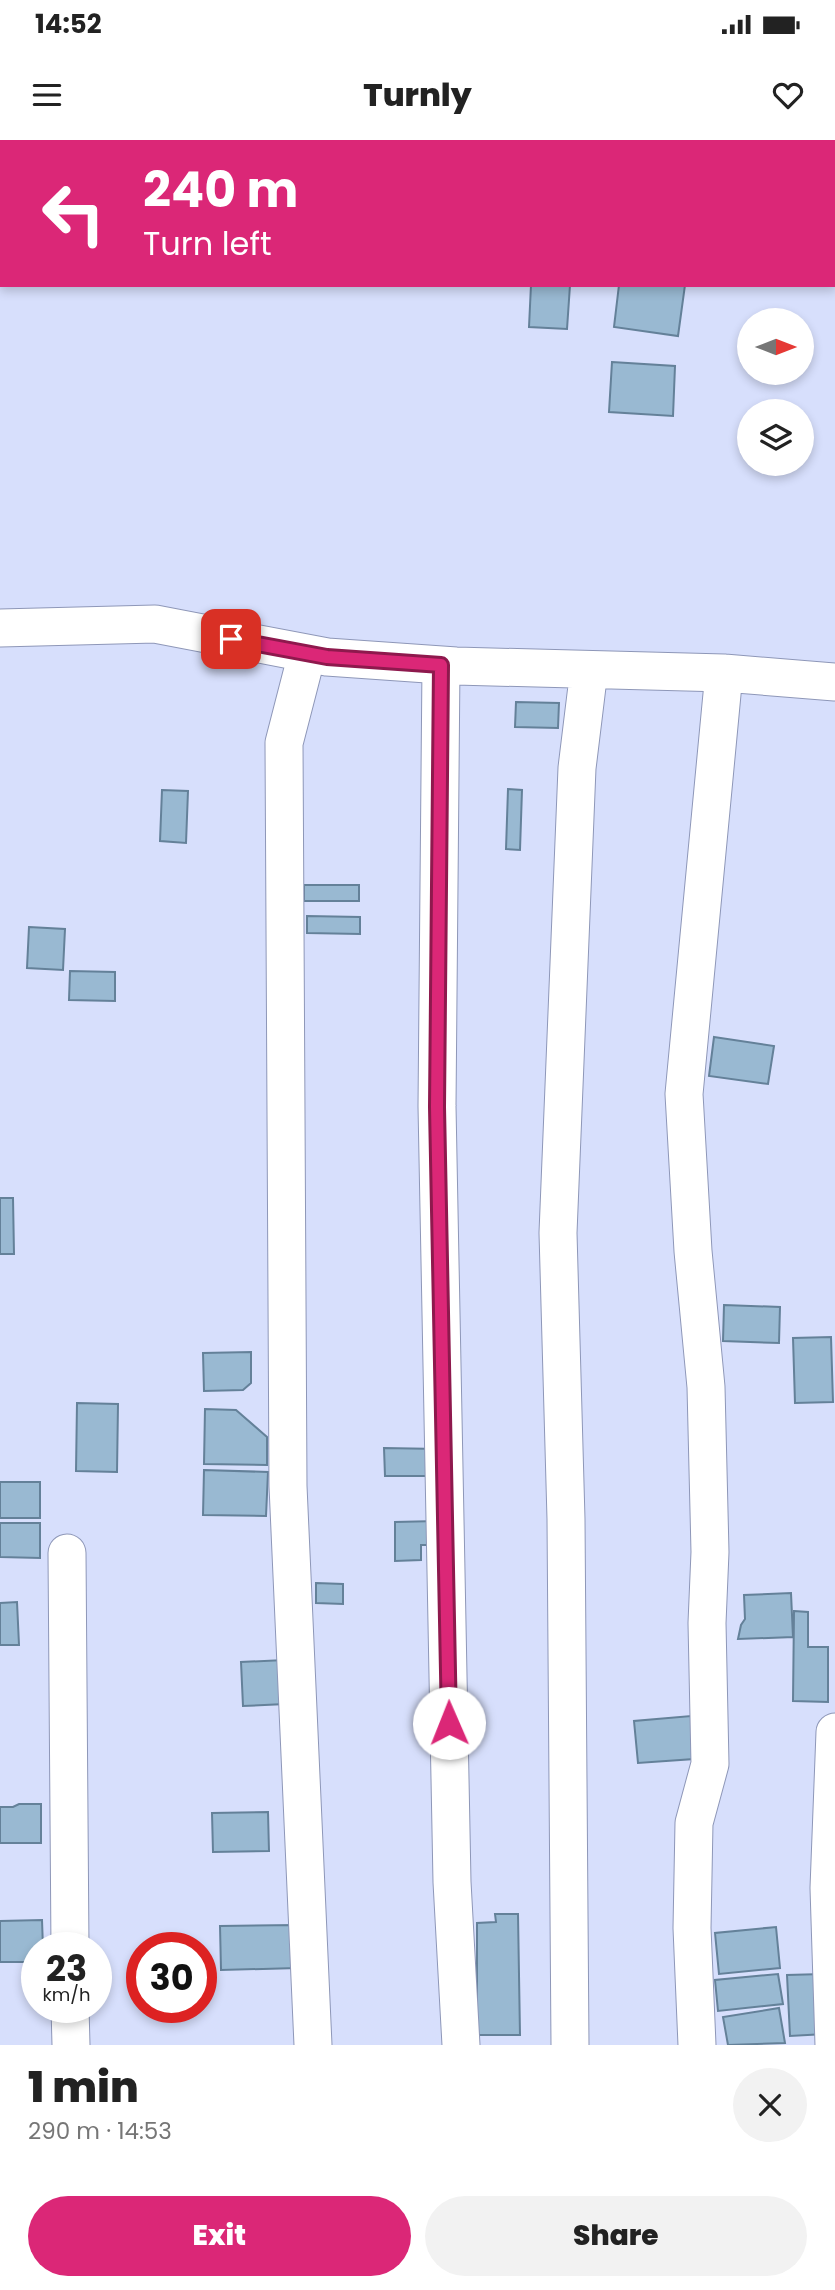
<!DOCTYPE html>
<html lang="en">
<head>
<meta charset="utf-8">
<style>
  :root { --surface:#fff; --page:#f2f2f2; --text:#222; --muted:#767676; --accent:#db2777 }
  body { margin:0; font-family:Poppins,sans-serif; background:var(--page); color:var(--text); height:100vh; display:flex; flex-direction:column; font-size:26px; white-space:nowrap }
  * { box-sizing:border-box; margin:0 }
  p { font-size:23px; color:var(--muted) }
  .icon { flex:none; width:38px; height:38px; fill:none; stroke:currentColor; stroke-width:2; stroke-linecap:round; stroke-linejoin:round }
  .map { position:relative; height:1905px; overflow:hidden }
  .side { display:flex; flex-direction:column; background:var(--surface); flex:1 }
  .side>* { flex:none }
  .banner { position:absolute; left:0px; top:0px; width:836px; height:147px; box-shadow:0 4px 10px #0003; background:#db2777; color:#fff; overflow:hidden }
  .needle { width:46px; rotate:90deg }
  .tools { position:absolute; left:737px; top:168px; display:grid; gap:14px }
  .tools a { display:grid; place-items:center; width:77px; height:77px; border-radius:50%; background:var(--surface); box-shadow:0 4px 10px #0003; font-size:35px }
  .speed { position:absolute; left:21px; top:1792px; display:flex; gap:14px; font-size:35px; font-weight:700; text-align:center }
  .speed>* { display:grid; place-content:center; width:91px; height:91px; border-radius:50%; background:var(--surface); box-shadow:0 4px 10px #0003; line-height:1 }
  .speed small { font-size:18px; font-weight:400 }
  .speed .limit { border:10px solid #d22; background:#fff; color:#111 }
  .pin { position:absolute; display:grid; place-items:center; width:60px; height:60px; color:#fff; margin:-30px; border-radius:14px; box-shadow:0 4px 10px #0006 }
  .me { position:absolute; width:77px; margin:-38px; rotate:359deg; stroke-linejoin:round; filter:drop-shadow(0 0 5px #0008) }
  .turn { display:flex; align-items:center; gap:24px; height:147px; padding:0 28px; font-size:32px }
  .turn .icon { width:91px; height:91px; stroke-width:2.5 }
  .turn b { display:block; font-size:49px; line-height:60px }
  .round { display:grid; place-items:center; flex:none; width:74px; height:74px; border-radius:37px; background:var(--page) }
  .head { display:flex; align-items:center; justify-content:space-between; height:119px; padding:0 28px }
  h1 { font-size:42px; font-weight:800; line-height:52px }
  .action { display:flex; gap:14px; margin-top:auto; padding:14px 28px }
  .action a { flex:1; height:80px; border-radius:42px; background:var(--accent); color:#fff; font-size:28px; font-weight:800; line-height:80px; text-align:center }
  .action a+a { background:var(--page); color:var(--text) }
  .status { display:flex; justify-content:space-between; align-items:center; height:49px; padding:0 35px; background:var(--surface); direction:ltr }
  .status svg { height:19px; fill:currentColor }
  header { display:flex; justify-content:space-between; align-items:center; height:91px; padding:0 28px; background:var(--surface); font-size:32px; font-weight:800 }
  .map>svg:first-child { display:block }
</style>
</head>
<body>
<div class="status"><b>14:52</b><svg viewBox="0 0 49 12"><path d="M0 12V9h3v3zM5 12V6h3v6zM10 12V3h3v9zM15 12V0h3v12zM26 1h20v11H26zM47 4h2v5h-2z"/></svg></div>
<header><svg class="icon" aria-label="menu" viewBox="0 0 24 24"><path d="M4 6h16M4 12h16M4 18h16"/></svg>Turnly<svg class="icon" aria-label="heart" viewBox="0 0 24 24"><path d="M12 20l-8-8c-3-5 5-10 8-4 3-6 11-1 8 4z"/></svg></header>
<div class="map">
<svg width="835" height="1905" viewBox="0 0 835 1905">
  <rect width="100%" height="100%" fill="#d7dffc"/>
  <path fill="#99b9d2" stroke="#648199" stroke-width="2" d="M531 145H570L567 189 529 187Z
    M619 145H685L678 196 614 187Z
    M612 222 675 226 673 276 609 272Z
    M516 562 559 563 558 588 515 587Z
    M508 649 522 650 520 710 506 709Z
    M162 650 188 651 186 703 160 701Z
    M304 745H359V761H304Z
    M307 776 360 777V794L307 793Z
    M29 787 65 789 63 830 27 828Z
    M70 831 115 832V861L69 860Z
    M714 897 774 906 768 944 709 936Z
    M0 1058H13L14 1114H0Z
    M724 1165 780 1167 779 1203 723 1201Z
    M831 1197 833 1262 795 1263 793 1198Z
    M251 1212V1243L243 1250 204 1251 203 1213Z
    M77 1263 118 1264 117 1332 76 1331Z
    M205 1269 236 1270 267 1297V1325L204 1324Z
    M384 1308 439 1309 440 1336H385Z
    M204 1330 268 1332 266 1376 203 1375Z
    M0 1342H40V1378H0Z
    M437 1381V1405H421V1420L395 1421V1382Z
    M0 1383H40V1418L0 1417Z
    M316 1443 343 1444V1464L316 1463Z
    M791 1453 793 1497 738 1499 741 1485 745 1479 744 1455Z
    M17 1462 19 1505H0V1463Z
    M794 1471 808 1472V1507H828V1562L793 1561Z
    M284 1520 285 1564 243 1566 241 1522Z
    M691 1576 694 1619 638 1623 634 1581Z
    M19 1664H41V1703H0V1667H13Z
    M268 1672 269 1711 213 1712 212 1673Z
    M495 1774H518L520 1895H473L477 1863V1783L496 1782Z
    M42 1780 43 1808H37V1822H0V1781Z
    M296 1785 297 1828 221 1830 220 1786Z
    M776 1787 780 1828 719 1834 715 1793Z
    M778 1834 783 1864 718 1871 715 1840Z
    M823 1834 825 1894 790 1896 787 1835Z
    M779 1868 785 1903 728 1905 723 1877Z"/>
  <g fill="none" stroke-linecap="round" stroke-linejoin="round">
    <g stroke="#8e97b8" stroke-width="39">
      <path id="minor" d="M0 488 155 484 327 517 456 526 724 533 835 542
        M307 514 284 603 288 1346 313 1905
        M441 525 437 966 452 1742 461 1905
        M67 1413 70 1808
        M70 1867 71 1905
        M570 1905 566 1379 558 1093 577 628 589 530
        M697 1905 692 1788 694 1683 710 1624 707 1483 710 1412 706 1247 693 1111 684 954 724 533
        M834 1905 829 1748 835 1592"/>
    </g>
    <use href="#minor" stroke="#fff" stroke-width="37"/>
  </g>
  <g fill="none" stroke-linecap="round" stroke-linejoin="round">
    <g stroke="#8e194d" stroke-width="18">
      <path id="route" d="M231 499 327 517 441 525 437 967 449 1583"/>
    </g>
    <use href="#route" stroke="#db2777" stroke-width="12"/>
  </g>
</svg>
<div class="tools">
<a><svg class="needle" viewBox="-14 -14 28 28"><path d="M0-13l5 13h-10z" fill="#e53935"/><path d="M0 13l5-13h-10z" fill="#767676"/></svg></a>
<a><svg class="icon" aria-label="layers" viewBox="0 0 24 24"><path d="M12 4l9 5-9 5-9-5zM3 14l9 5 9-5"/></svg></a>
</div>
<div class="speed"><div>23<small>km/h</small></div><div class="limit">30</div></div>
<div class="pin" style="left:231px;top:499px;background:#d93025"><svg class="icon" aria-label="arrive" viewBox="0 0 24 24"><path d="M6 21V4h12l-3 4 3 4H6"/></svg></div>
<svg class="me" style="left:449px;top:1583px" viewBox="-20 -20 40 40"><circle r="19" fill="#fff"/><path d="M0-13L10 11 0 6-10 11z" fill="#db2777"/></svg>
<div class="banner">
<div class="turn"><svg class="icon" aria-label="left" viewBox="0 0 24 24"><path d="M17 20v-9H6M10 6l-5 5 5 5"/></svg><div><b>240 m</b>Turn left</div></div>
</div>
</div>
<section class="side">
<div class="head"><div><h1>1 min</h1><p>290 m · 14:53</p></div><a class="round"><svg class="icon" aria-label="close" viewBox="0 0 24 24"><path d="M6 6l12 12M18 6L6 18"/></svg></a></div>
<div class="action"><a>Exit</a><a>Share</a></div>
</section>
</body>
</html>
